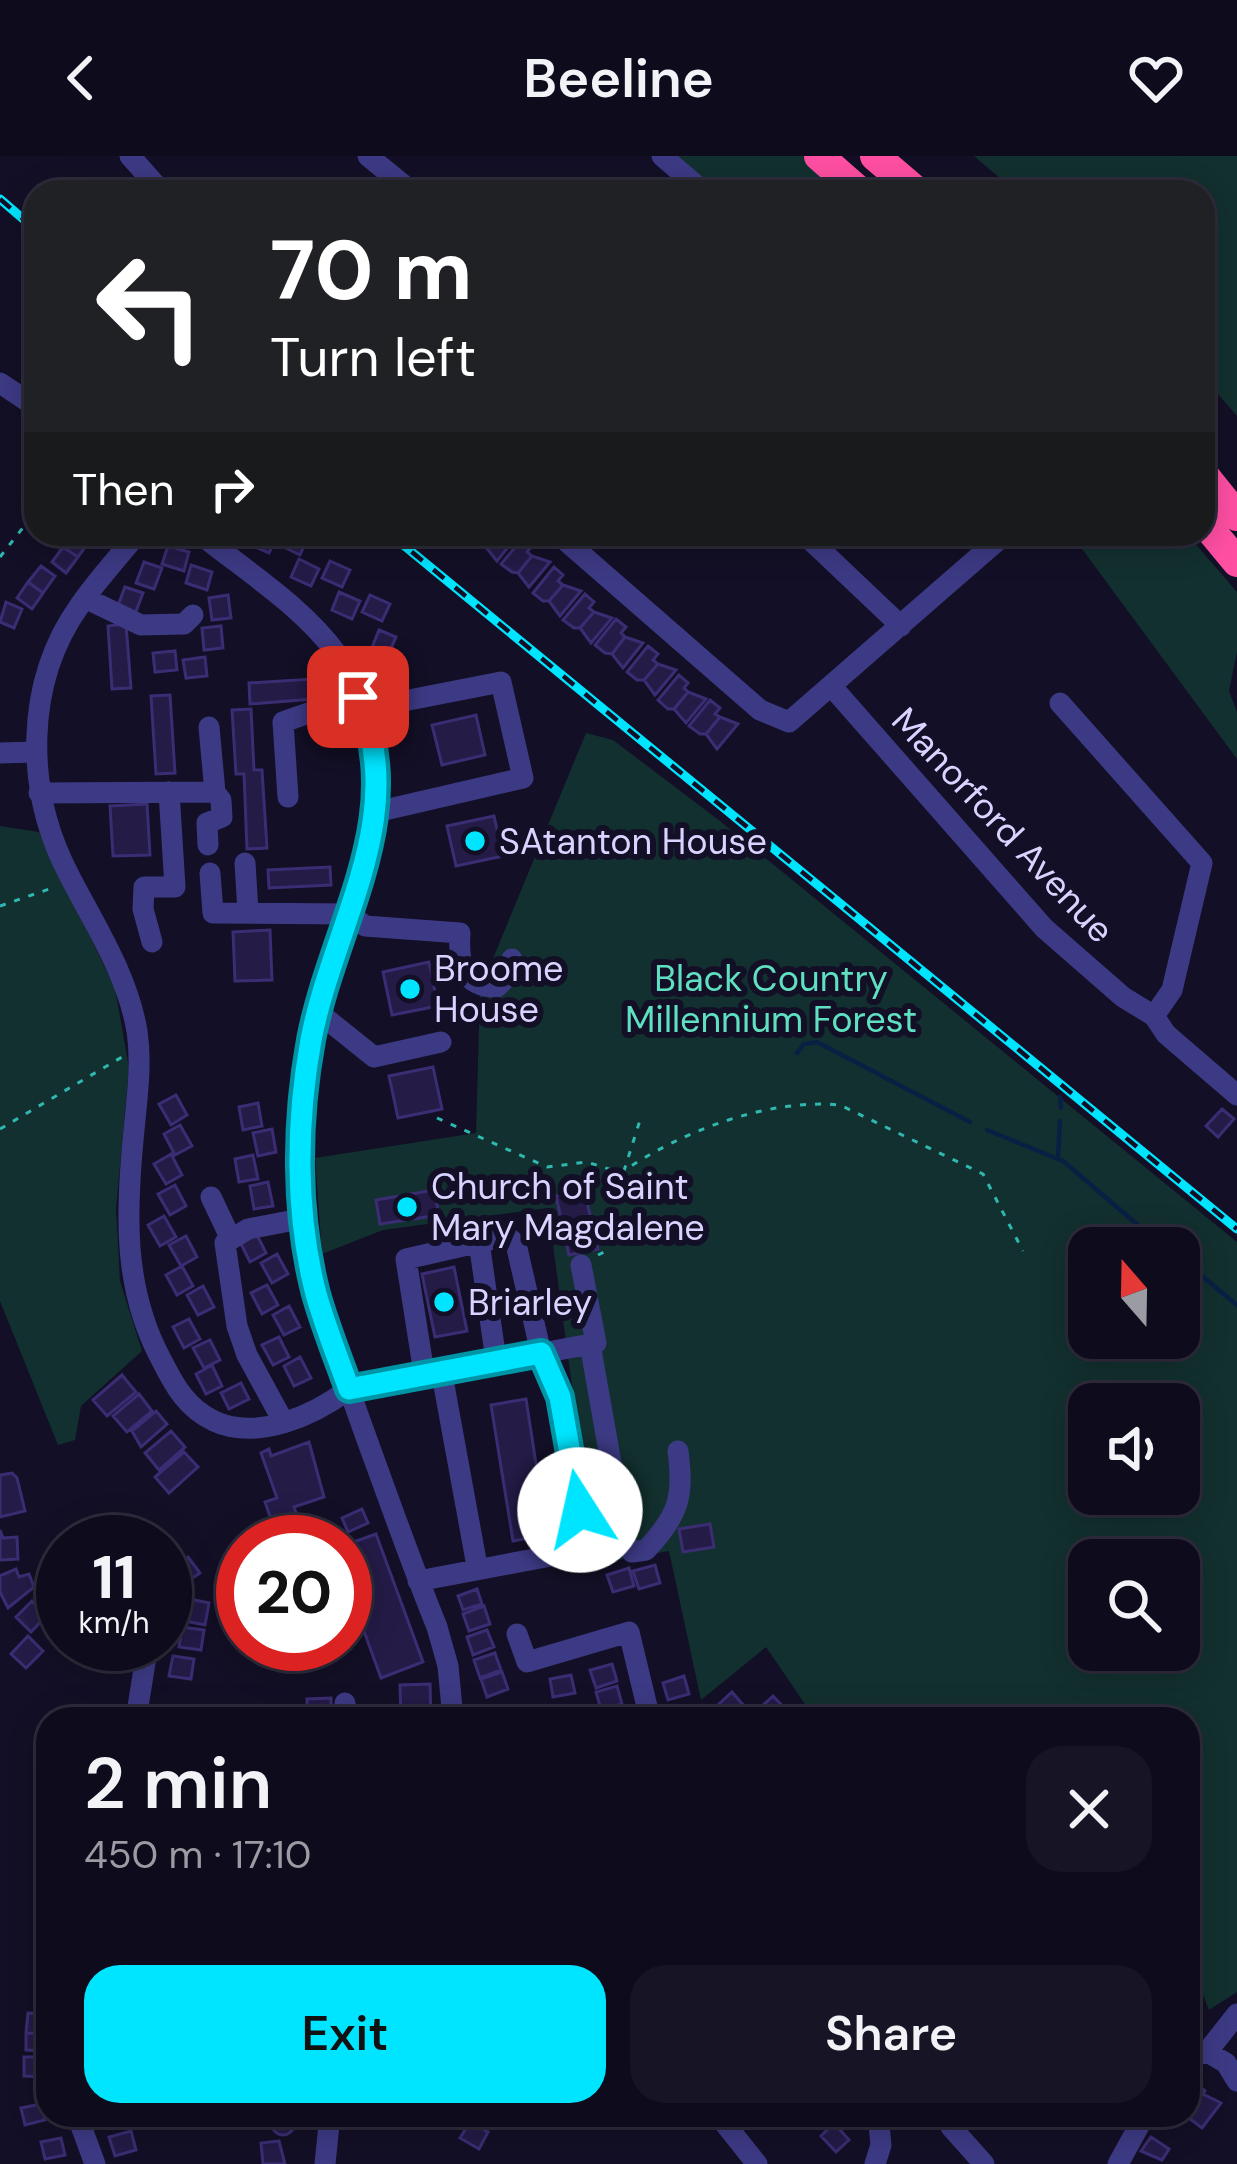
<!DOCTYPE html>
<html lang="en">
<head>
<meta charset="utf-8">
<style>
  :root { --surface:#0e0b1c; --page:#171425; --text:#f1f3f6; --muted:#9b9ba3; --line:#2e2b3b; --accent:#00e5ff }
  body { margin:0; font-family:"DM Sans",sans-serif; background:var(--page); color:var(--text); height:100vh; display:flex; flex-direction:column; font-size:45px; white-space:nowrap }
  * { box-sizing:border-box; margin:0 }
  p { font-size:39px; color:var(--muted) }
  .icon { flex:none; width:66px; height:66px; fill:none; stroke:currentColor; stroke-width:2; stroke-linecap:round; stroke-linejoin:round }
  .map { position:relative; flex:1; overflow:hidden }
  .details { position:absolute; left:36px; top:1551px; width:1164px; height:420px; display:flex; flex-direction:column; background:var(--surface); border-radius:36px; box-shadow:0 6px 30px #0003,0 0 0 3px var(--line) }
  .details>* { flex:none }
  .guide { position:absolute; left:24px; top:24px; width:1191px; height:366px; border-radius:36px; box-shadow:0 6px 30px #0003,0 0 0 3px var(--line); background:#202124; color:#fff; overflow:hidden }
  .needle { width:78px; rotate:340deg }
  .buttons { position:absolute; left:1068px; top:1071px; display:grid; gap:24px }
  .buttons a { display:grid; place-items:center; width:132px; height:132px; border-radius:24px; background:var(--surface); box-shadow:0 6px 30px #0003,0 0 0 3px var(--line); font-size:60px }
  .speed { position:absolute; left:36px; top:1359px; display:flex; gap:24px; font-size:60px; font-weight:700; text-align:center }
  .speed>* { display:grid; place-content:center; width:156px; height:156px; border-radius:50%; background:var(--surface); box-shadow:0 6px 30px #0003,0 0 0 3px var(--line); line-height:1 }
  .speed small { font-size:30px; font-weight:400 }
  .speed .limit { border:18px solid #d22; background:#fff; color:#111 }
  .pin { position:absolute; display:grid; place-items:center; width:102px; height:102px; color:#fff; margin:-51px; border-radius:24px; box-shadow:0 6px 18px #0006 }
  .me { position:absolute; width:132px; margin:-66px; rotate:350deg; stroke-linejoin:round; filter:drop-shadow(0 0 9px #0008) }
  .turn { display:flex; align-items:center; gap:42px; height:252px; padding:0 48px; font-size:54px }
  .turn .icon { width:156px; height:156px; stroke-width:2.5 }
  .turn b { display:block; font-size:84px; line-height:102px }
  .then { display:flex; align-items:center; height:114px; padding:0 48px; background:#0003; gap:24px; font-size:45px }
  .round { display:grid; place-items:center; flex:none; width:126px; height:126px; border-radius:36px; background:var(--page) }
  .head { display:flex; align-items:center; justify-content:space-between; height:204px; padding:0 48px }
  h1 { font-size:72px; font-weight:600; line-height:90px }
  .primary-button { display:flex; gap:24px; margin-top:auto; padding:24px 48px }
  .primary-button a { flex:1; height:138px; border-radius:36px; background:var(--accent); color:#111; font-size:48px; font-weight:600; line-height:138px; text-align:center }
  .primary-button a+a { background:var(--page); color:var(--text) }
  header { display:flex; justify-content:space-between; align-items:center; height:156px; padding:0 48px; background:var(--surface); font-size:54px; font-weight:600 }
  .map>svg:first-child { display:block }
</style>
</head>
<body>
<header><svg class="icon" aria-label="back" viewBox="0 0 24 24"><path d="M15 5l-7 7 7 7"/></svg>Beeline<svg class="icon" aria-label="heart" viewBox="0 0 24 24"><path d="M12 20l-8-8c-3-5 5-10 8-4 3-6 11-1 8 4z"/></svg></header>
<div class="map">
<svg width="1237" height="2008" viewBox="0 0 1237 2008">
  <rect width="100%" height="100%" fill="#130f26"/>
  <path fill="#12302f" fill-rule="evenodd" d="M676 0H805L847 36H719Z
    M974 0H1237V260L1203 221V36H1016Z
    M1071 378H1187L1237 436V496L1229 535 1237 556V603Z
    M586 577 613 584 720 665 1237 1086V1836L1209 1854 1188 1801V1563H815L766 1491 701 1544 669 1395 596 1408 548 1052 383 1074 322 1098 315 1002 476 977 480 834ZM1089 1092H1179V1182H1089ZM1089 1248H1179V1338H1089ZM1089 1404H1179V1494H1089Z
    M0 670 39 676 115 832 129 912 116 1053 120 1125 142 1195 81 1250 75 1284 58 1289 0 1145Z"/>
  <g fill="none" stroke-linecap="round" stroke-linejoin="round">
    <path stroke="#0a1f44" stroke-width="4.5" d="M797 897 804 888 817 886 970 966
      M1060 941 1061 952
      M987 974 1063 1005 1165 1092
      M1058 1001 1060 965
      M1179 1101 1237 1149"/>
  </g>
  <path fill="#241b47" stroke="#3b2d73" stroke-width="3" d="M72 378 90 384 78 401 63 391Z
    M254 378 277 380 269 397 249 388Z
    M285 378 308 381 300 399 280 389Z
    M495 378 517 380 497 405 485 390Z
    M523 382 532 390 527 396 532 400 518 417 512 416 501 408Z
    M168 390 189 396 184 415 162 408Z
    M63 391 78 401 66 417 52 406Z
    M532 400 550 406 529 431 518 417Z
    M299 403 319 413 311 430 291 421Z
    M330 405 350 414 342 431 322 422Z
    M144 406 162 412 154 433 136 427Z
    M191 409 212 416 207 434 186 427Z
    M41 410 55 420 43 437 28 426Z
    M554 411 563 419 558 425 563 429 549 445H543L533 437Z
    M28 426 43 437 32 453 17 442Z
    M563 429 581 435 560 460 549 445Z
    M125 431 143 437 135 458 117 452Z
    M339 436 360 445 352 463 332 454Z
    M585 438 594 446 589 452 594 456 580 472H574L563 464Z
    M228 439 231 462 212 464 209 442Z
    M370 439 390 448 382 465 362 456Z
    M6 446 22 453 14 472 0 466Z
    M594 456 612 462 591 487 580 472Z
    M616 463 626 471 621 477 625 481 612 498 605 497 595 489Z
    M126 468 131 532 112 533 108 470Z
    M221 470 223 492 204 494 202 472Z
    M379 474 396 481 387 501 371 494Z
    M625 481 643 487 623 512 612 498Z
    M648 490 658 498 653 504 658 508 644 524H637L627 516Z
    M175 495 177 514 155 516 153 497Z
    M205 501 207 520 186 522 183 504Z
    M382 505 403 514 395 532 374 523Z
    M658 508 676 514 655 539 644 524Z
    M679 519 688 527 684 532 688 536 674 553H668L658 544Z
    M312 523 313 543 250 548 249 527Z
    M688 536 706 543 686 567 674 553Z
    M170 539 175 617 156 618 151 540Z
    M710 544 720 552 715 558 720 561 706 578H700L689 570Z
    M251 553 254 614H262L267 692 247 693 244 618H236L232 554Z
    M476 559 485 599 442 609 432 569Z
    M720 561 738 568 717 593 706 578Z
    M147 648 150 699 113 700 110 650Z
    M494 660 503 700 456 710 447 670Z
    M330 711 331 729 269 732 268 714Z
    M270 774 272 824 235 825 233 776Z
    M429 806 438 850 392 859 383 816Z
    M433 911 442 953 398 962 389 920Z
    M176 939 187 959 171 969 159 948Z
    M258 947 262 970 243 974 239 951Z
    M1222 953 1234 963 1218 981 1206 970Z
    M180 969 192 990 175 999 164 978Z
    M272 973 276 996 258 1000 253 977Z
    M171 998 182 1019 166 1028 154 1008Z
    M253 999 258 1023 239 1026 235 1003Z
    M268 1026 273 1050 254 1053 250 1030Z
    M175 1029 186 1050 170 1059 158 1038Z
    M434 1034 439 1059 380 1068 376 1044Z
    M584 1034 598 1093 569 1099 556 1040Z
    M164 1060 176 1081 160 1090 148 1069Z
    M256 1077 266 1097 250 1106 240 1086Z
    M186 1080 197 1101 181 1110 169 1089Z
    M277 1098 288 1118 272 1127 261 1107Z
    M182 1110 193 1130 177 1139 166 1119Z
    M454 1111 467 1175 435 1181 422 1118Z
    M267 1129 278 1149 262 1158 251 1137Z
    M203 1130 214 1151 198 1159 187 1139Z
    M289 1150 300 1171 284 1179 273 1159Z
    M189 1163 200 1183 184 1192 173 1171Z
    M279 1181 289 1201 273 1209 262 1189Z
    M210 1184 220 1204 204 1212 193 1192Z
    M300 1201 311 1222 294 1230 284 1210Z
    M212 1209 222 1230 206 1238 196 1218Z
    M122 1219 136 1236 107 1260 93 1244Z
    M241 1227 249 1243 229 1253 221 1237Z
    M139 1238 152 1255 127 1276 113 1260Z
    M526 1243 547 1379 513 1385 491 1249Z
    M156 1255 167 1268 141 1291 132 1275Z
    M171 1275 185 1291 159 1314 145 1297Z
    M309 1286 324 1341 294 1351 302 1374 278 1383 265 1346 277 1342 261 1297 269 1293 271 1300Z
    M184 1296 198 1311 169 1337 155 1321Z
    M12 1317 17 1322 25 1355 0 1361V1319Z
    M362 1353 368 1367 348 1376 342 1362Z
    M710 1368 714 1391 683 1396 679 1373Z
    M0 1374 3 1382 17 1381 18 1403 0 1404Z
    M376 1378 423 1506 381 1522 345 1423V1389Z
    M188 1401 200 1417 181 1430 170 1413Z
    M655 1409 660 1427 639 1433 633 1415Z
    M629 1412 634 1430 613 1436 607 1419Z
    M16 1413 19 1421 29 1418 34 1431 8 1452 0 1436V1420Z
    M477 1433 482 1448 463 1454 458 1440Z
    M190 1443 209 1447 205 1469 185 1465Z
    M32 1445 47 1459 31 1476 16 1461Z
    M484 1450 490 1468 469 1475 463 1458Z
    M182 1471 204 1474 201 1494 179 1491Z
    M487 1474 494 1491 473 1499 467 1481Z
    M28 1480 43 1495 26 1512 11 1498Z
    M495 1497 501 1514 480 1522 474 1504Z
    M173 1500 194 1503 191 1523 169 1520Z
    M612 1508 617 1525 596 1532 590 1514Z
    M502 1516 508 1533 487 1541 481 1523Z
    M571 1519 575 1537 553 1541 550 1523Z
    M684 1520 689 1538 668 1544 663 1527Z
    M430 1528 431 1563 401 1562 400 1529Z
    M617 1530 622 1548 601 1554 596 1536Z
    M732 1536 744 1550 730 1563H703Z
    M773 1540 795 1563H770L760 1552Z
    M331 1542V1563H307V1543Z
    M28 1857 48 1858 46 1878 26 1877Z
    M26 1877 46 1878V1895L26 1894Z
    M24 1901H47L46 1921 24 1920Z
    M1198 1929 1205 1935 1203 1938 1221 1947 1202 1972 1190 1963 1194 1957 1188 1952V1942Z
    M41 1948 45 1964 25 1969 21 1952Z
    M272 1968a11 11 0 1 1 22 0a11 11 0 1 1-22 0Z
    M470 1966 488 1976 479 1993 460 1982Z
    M834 1967 849 1984 836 1996 821 1980Z
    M131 1975 136 1994 115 2000 109 1981Z
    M1151 1981 1169 1993 1162 2004 1141 1995Z
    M61 1982 65 1999 45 2003 41 1986Z
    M279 1985 285 2008H263L261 1987Z"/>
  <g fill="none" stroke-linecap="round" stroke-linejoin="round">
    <path stroke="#2fb8b0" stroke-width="3" stroke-dasharray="6 9" stroke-linecap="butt" d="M0 401 36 355
      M0 750 55 731
      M437 962 547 1011 587 1006 621 1017C679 976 768 942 840 949L983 1018 1023 1095
      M0 973 122 901
      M598 1099 604 1096 611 1056 641 961"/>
    <path stroke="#3d3a85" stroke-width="21" d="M130 0 162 36
      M368 0 412 36
      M662 0 704 36
      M0 227 36 251
      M137 378C118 402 97 424 80 449 24 527 25 634 68 717 94 768 127 817 137 875 142 908 137 941 134 974 126 1054 122 1132 162 1205 175 1231 187 1252 214 1265 257 1285 313 1260 349 1233L596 1187 581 1109
      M200 378C246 415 302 450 337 498 352 519 362 549 368 574 393 676 349 744 322 838 308 887 301 941 301 992 300 1103 333 1189 370 1292 392 1352 413 1412 437 1471L448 1510 453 1563
      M558 378 760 554 789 566 1005 378
      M804 378 901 470
      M85 442 141 469 184 468 193 459
      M833 532 1044 772 1123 841 1154 860 1166 878 1237 939
      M1060 547 1202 707 1172 834 1154 860
      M363 553 501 526 523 622 376 656
      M0 597 35 596
      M39 637 215 636 209 571
      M288 641 283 566 357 540
      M208 689 207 667 222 661 221 644 215 636
      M245 707 248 756
      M210 717 213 757 350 758 365 770 460 777C458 808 463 831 497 831L508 820 512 803
      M152 786 143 753 144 731H175L169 636
      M318 856 374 901 441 886
      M211 1041 230 1081
      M479 1086 496 1204
      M590 1188 625 1386 632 1396 646 1394C679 1359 684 1341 678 1295
      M441 1213 477 1410
      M424 1217 406 1103 507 1080 516 1088 541 1197 559 1241 587 1392
      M283 1265 247 1199 237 1170 225 1087 248 1073 305 1062
      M418 1425 625 1386
      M517 1478 527 1506 629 1476 650 1563
      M345 1547 346 1563
      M136 1563 148 1488
      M1207 1896 1226 1907 1237 1925
      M1188 1901 1207 1896 1237 1858
      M77 1959 95 2008
      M718 1959 757 2008
      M965 1959 951 1971 984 2008
      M325 2008 330 1959
      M875 2008 881 1989 878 1959
      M1118 2008 1145 1959"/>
    <path stroke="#ff4fa3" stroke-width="30" d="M819 0 860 36
      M875 0 917 36
      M1203 318 1237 360
      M1203 365 1237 406"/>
    <g stroke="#00e5ff" stroke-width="9">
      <path id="rail" d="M0 43 36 74
        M390 378 1237 1073"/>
    </g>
    <use href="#rail" stroke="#130f26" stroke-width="4.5" stroke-dasharray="14" stroke-linecap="butt"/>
  </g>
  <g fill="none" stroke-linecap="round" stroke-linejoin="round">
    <g stroke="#0095a6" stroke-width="30">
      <path id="route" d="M358 541C411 660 333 768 311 884 296 966 295 1057 316 1138 325 1170 338 1202 349 1233L541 1197 560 1241 580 1354"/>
    </g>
    <use href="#route" stroke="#00e5ff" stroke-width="21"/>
  </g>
  <g fill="#00e5ff" stroke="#130f26" stroke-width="4.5">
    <circle cx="475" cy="685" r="12"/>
    <circle cx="410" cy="833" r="12"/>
    <circle cx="407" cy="1051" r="12"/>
    <circle cx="444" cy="1146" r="12"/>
  </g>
  <g text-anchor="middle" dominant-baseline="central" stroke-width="12" stroke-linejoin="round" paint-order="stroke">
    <g font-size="36" fill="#d9d4ff" stroke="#130f26">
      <text transform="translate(1003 669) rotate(47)">Manorford Avenue</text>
    </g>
    <g font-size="36" fill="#d9d4ff" stroke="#130f26" text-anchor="start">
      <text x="499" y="685">SAtanton House</text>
      <text x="434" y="812">Broome<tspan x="434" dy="41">House</tspan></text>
      <text x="431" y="1030">Church of Saint<tspan x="431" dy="41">Mary Magdalene</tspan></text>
      <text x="468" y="1146">Briarley</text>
    </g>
    <g font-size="36" fill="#5fe0c0" stroke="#130f26">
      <text x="771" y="822">Black Country<tspan x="771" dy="41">Millennium Forest</tspan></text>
    </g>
  </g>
</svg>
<div class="buttons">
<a><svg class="needle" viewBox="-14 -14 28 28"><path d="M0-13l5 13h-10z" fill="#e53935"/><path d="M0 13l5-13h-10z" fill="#9b9ba3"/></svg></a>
<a><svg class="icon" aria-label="sound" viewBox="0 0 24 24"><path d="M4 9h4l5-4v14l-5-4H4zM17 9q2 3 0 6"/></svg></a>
<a><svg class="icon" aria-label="search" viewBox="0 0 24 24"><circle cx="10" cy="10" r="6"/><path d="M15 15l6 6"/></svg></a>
</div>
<div class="speed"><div>11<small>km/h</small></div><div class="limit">20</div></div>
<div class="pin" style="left:358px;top:541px;background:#d93025"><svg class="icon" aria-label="arrive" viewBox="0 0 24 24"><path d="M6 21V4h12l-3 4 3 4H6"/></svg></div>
<svg class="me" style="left:580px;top:1354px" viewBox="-20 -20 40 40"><circle r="19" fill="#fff"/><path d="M0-13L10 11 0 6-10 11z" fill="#00e5ff"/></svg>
<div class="guide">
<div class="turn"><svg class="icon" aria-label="left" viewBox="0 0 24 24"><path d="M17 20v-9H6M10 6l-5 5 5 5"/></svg><div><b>70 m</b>Turn left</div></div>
<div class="then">Then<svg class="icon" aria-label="right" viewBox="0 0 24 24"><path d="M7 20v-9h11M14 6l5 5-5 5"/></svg></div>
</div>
<section class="details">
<div class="head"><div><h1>2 min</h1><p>450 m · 17:10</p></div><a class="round"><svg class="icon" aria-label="close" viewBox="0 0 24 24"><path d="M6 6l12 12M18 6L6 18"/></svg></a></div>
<div class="primary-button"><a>Exit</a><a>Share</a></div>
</section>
</div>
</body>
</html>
